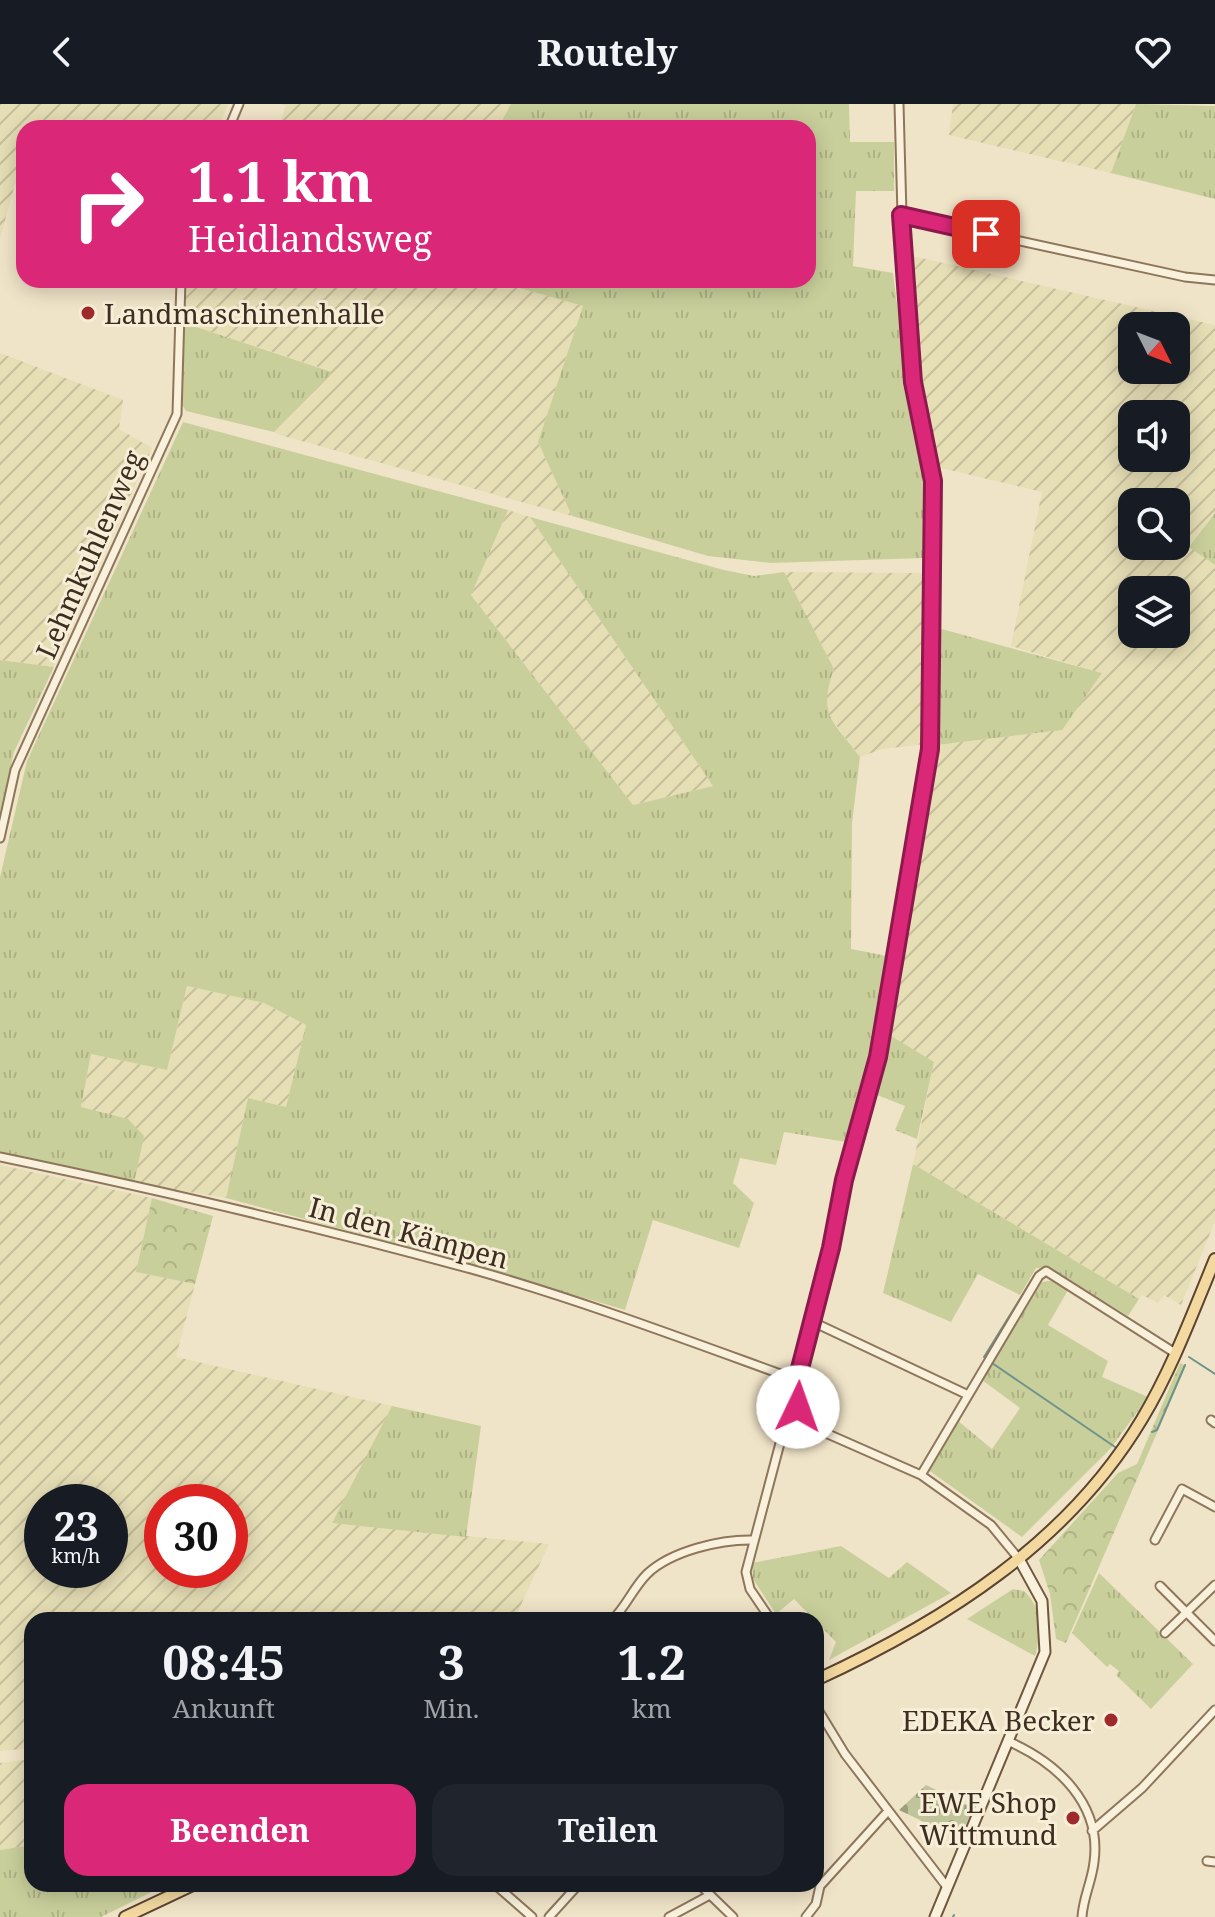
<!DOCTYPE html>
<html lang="de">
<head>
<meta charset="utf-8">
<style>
  :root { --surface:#171b24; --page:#20242c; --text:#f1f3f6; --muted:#9ea1a6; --accent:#db2777 }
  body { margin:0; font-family:"Noto Serif",serif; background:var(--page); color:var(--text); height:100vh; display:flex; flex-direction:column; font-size:30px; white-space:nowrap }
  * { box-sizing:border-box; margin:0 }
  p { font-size:26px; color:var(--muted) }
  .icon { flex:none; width:44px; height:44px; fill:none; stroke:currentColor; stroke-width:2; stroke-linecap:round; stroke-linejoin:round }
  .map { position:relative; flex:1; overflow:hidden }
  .details { position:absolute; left:24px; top:1508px; width:800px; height:280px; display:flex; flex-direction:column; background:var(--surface); border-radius:24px; box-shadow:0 4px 20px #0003 }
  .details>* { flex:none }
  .guide { position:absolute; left:16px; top:16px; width:800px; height:168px; border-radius:24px; box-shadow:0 4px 20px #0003; background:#db2777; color:#fff; overflow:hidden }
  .needle { width:52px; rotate:132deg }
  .controls { position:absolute; left:1118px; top:208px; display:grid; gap:16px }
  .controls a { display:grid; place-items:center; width:72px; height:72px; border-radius:16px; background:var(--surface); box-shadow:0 4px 20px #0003; font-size:40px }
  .speed { position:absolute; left:24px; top:1380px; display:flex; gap:16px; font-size:40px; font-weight:700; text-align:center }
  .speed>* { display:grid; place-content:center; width:104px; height:104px; border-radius:50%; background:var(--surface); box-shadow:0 4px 20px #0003; line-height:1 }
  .speed small { font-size:20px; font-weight:400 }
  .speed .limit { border:12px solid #d22; background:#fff; color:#111 }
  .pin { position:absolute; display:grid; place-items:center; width:68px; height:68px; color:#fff; margin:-34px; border-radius:16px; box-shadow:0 4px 12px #0006 }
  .me { position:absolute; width:88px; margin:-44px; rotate:3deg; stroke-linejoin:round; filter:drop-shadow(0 0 6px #0008) }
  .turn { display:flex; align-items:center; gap:28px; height:168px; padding:0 40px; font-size:36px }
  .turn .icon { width:104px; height:104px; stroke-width:2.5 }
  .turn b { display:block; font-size:56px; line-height:68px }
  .eta { display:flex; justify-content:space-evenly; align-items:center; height:136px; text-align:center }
  .eta b { font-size:48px; font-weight:700; line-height:56px }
  .primary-button { display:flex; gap:16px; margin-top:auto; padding:16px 40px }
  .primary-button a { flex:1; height:92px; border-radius:24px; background:var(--accent); color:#fff; font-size:32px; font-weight:700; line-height:92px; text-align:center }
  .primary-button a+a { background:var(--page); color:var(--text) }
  header { display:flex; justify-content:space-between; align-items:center; height:104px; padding:0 40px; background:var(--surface); font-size:36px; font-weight:700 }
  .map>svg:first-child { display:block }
</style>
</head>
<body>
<header><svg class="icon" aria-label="back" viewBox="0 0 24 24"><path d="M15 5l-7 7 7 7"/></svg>Routely<svg class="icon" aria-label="heart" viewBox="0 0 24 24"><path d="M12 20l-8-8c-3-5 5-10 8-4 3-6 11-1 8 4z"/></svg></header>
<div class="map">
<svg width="1215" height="1813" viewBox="0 0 1215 1813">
  <defs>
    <pattern id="farmland-furrows" width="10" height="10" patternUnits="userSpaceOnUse" patternTransform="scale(2)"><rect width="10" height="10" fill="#e6deb5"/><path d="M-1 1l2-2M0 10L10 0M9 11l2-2" fill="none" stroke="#c6bf9b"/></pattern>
    <pattern id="grass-tufts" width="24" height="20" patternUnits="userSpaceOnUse" patternTransform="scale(2)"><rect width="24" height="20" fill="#c9cf9b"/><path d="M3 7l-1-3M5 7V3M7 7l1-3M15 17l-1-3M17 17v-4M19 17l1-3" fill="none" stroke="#aeb285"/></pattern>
    <pattern id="forest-crowns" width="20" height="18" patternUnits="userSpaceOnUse" patternTransform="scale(2)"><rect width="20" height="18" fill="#c9cf9b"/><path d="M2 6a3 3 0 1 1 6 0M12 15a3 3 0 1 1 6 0" fill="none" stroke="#aeb285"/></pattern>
    <pattern id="cemetery-stones" width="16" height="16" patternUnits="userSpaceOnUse" patternTransform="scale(2)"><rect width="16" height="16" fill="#bfc49a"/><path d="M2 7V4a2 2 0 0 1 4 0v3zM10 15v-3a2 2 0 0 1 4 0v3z" fill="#9ca07d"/></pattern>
  </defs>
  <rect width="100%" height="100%" fill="#f0e4c8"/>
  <path fill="url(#farmland-furrows)" fill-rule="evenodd" d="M0 0H228L218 24H24V82L15 80 0 135Z
    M281 0H511L498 24H278L286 2Z
    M953 0H1136L1111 69 949 31Z
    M908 151 1215 221V409L1190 443 1215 461V1117L1181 1201 1164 1191 1158 1199 1142 1191 1139 1195 913 1060 934 958 891 933 937 641 1061 626 1101 569 1011 542 1042 388 937 363 922 280ZM1132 222H1176V266H1132ZM1132 310H1176V354H1132ZM1132 398H1176V442H1132ZM1132 486H1176V530H1132Z
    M186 176H491L583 202 538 338 572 412 280 331 274 328 331 267 184 219Z
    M0 249 123 296 119 325 152 344 54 563 0 556Z
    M508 406 530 413 713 682 633 701 471 491Z
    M784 468 925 469 926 640 882 645 860 653 827 609 824 592 834 565Z
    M187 882 264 899 306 921 286 1003 248 994 226 1094 134 1079 81 1004 91 950 167 966Z
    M0 1061 152 1094 136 1168 195 1180 176 1253 392 1302 333 1419 549 1440 514 1516H32V1644L0 1647ZM42 1398H110V1466H42ZM162 1398H230V1466H162Z
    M32 1655V1741L0 1746V1659Z"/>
  <path fill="url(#grass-tufts)" d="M511 0H849L850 38H894V87H856L853 162 893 169 910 301 925 353 928 444 924 454 771 459 708 452 572 412 538 338 583 202 491 176H808V24H498Z
    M1136 0 1215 2V95L1111 69Z
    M184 219 332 268 274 328 186 307 182 301Z
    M183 318 508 406 471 491 633 701 713 682 530 413 724 466 754 472 784 468 834 565C817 612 833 616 860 653L852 719 851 845 892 853 853 1039 784 1028 776 1061 740 1054 733 1079 754 1099 739 1144 653 1116 625 1206 446 1153 226 1094 248 994 286 1003 306 921 264 899 187 882 167 966 91 950 81 1003 128 1015 144 1032 134 1079 0 1048V773L27 657Z
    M1215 409V461L1189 443Z
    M938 524 1102 569 1062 626 937 641Z
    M0 556 54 563 14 648 0 709Z
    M891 932 934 958 917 1035 895 1026 905 1002 877 991Z
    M913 1060 1139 1195 1128 1212 1050 1165 1036 1164 1020 1191 978 1170 951 1218 883 1189Z
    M1055 1176 1068 1186 1048 1221 1108 1257 1102 1273 1148 1293 1111 1344 1022 1433 927 1365 957 1316 992 1345 1020 1304 982 1276 1042 1178Z
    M392 1302 481 1322 466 1433 332 1419Z
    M841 1442 889 1474 907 1458 951 1489 829 1556 836 1538 794 1495 776 1510 753 1475 752 1459Z
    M1099 1469 1193 1560 1151 1605 1116 1571 1119 1567 1110 1560 1107 1563 1072 1529Z
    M1013 1485 1024 1487C1043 1504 1041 1529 1035 1552L967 1515Z
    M32 1741V1780H168L101 1813H0V1746Z"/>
  <path fill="url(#forest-crowns)" d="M152 1094 213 1112 195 1180 136 1168Z
    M1180 1259 1186 1262 1066 1539 1056 1535 1050 1490 1039 1456 1118 1369 1137 1360Z"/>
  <path fill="url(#cemetery-stones)" d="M926 1681 973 1704 960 1735 899 1706Z"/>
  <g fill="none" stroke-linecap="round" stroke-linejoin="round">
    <path stroke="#6f938a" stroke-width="2" d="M984 1253 1036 1169
      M1189 1253 1215 1270
      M992 1259 1118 1345
      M1152 1328 1157 1326 1185 1261
      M953 1813 954 1811"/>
    <g stroke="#8d765c" stroke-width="11">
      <path id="street" d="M899 0 904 185 913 278 933 377 932 624 924 695 878 953 844 1076 796 1291 802 1312 812 1323 921 1371 991 1421 1019 1455
        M229 24 239 0
        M901 111 1185 173 1215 176
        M0 734 15 666 177 310 181 176
        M0 1053C158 1086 315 1122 471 1165 581 1196 689 1237 797 1276
        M813 1218 966 1290
        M1211 1316 1215 1319
        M921 1371 1039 1172 1046 1167 1175 1249
        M1155 1436 1182 1385 1215 1403
        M1160 1482 1215 1537
        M612 1516C626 1503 633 1484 647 1470 671 1447 721 1435 754 1436
        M771 1516 750 1485 746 1468 784 1324 789 1317 802 1312
        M1165 1529 1215 1481
        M817 1604 845 1650 947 1783
        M1010 1638C1057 1659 1102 1700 1094 1758 1092 1777 1083 1794 1082 1813
        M1092 1727 1142 1684 1215 1606
        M1207 1757 1215 1758
        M699 1780 733 1813
        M499 1784 532 1813
        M549 1813 579 1780
        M669 1813 708 1792
        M806 1813 816 1800 820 1782 888 1707"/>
    </g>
    <g stroke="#6f573f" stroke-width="13">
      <path id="secondary" d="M935 1813 1045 1548 1042 1497 1019 1455"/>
    </g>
    <g stroke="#5b4430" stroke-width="14">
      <path id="primary" d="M816 1576C944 1517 1068 1439 1142 1315 1172 1265 1193 1208 1215 1155
        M125 1813 195 1780"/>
    </g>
    <use href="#street" stroke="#faf1dc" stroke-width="7"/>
    <use href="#secondary" stroke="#faf1dc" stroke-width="9"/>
    <use href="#primary" stroke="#f3d9a0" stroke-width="10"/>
  </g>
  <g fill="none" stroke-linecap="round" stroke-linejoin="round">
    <g stroke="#8e194d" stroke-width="20">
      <path id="route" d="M798 1303 797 1276 831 1144 844 1076 878 953 930 645 933 377 913 278 901 111 986 130"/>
    </g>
    <use href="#route" stroke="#db2777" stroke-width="14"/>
  </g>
  <g fill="#9e2a2b" stroke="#f7eed8" stroke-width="3">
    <circle cx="88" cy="209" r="8"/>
    <circle cx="1111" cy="1616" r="8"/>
    <circle cx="1073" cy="1714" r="8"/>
  </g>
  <g text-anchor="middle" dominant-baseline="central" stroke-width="6" stroke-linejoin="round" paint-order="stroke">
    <g font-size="28" fill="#3d2e20" stroke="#f7eed8" text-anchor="end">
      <text x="104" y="209" text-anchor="start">Landmaschinenhalle</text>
      <text x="1095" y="1616">EDEKA Becker</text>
      <text x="1057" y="1698">EWE Shop<tspan x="1057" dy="32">Wittmund</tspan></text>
    </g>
    <g font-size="28" fill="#3d2e20" stroke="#f7eed8">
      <text transform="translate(89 450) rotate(-66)">Lehmkuhlenweg</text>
      <text transform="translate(409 1128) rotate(15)">In den Kämpen</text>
    </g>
  </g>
</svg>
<div class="controls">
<a><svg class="needle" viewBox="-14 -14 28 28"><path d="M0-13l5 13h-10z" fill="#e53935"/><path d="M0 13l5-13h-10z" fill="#9ea1a6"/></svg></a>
<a><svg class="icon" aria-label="sound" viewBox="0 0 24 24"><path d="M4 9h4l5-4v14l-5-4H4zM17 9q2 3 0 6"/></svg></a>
<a><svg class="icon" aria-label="search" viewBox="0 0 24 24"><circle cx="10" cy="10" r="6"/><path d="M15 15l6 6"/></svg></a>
<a><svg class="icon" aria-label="layers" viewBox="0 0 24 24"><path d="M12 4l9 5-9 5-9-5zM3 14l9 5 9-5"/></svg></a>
</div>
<div class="speed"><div>23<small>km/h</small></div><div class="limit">30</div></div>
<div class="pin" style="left:986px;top:130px;background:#d93025"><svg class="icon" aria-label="arrive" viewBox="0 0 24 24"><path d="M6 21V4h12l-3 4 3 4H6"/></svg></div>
<svg class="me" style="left:798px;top:1303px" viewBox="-20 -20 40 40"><circle r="19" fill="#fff"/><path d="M0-13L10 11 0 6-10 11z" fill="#db2777"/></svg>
<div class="guide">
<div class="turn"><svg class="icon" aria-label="right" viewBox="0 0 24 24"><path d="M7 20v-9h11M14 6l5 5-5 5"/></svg><div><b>1.1 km</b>Heidlandsweg</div></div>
</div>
<section class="details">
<div class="eta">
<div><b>08:45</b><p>Ankunft</p></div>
<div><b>3</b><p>Min.</p></div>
<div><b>1.2</b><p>km</p></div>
</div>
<div class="primary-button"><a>Beenden</a><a>Teilen</a></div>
</section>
</div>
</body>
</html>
